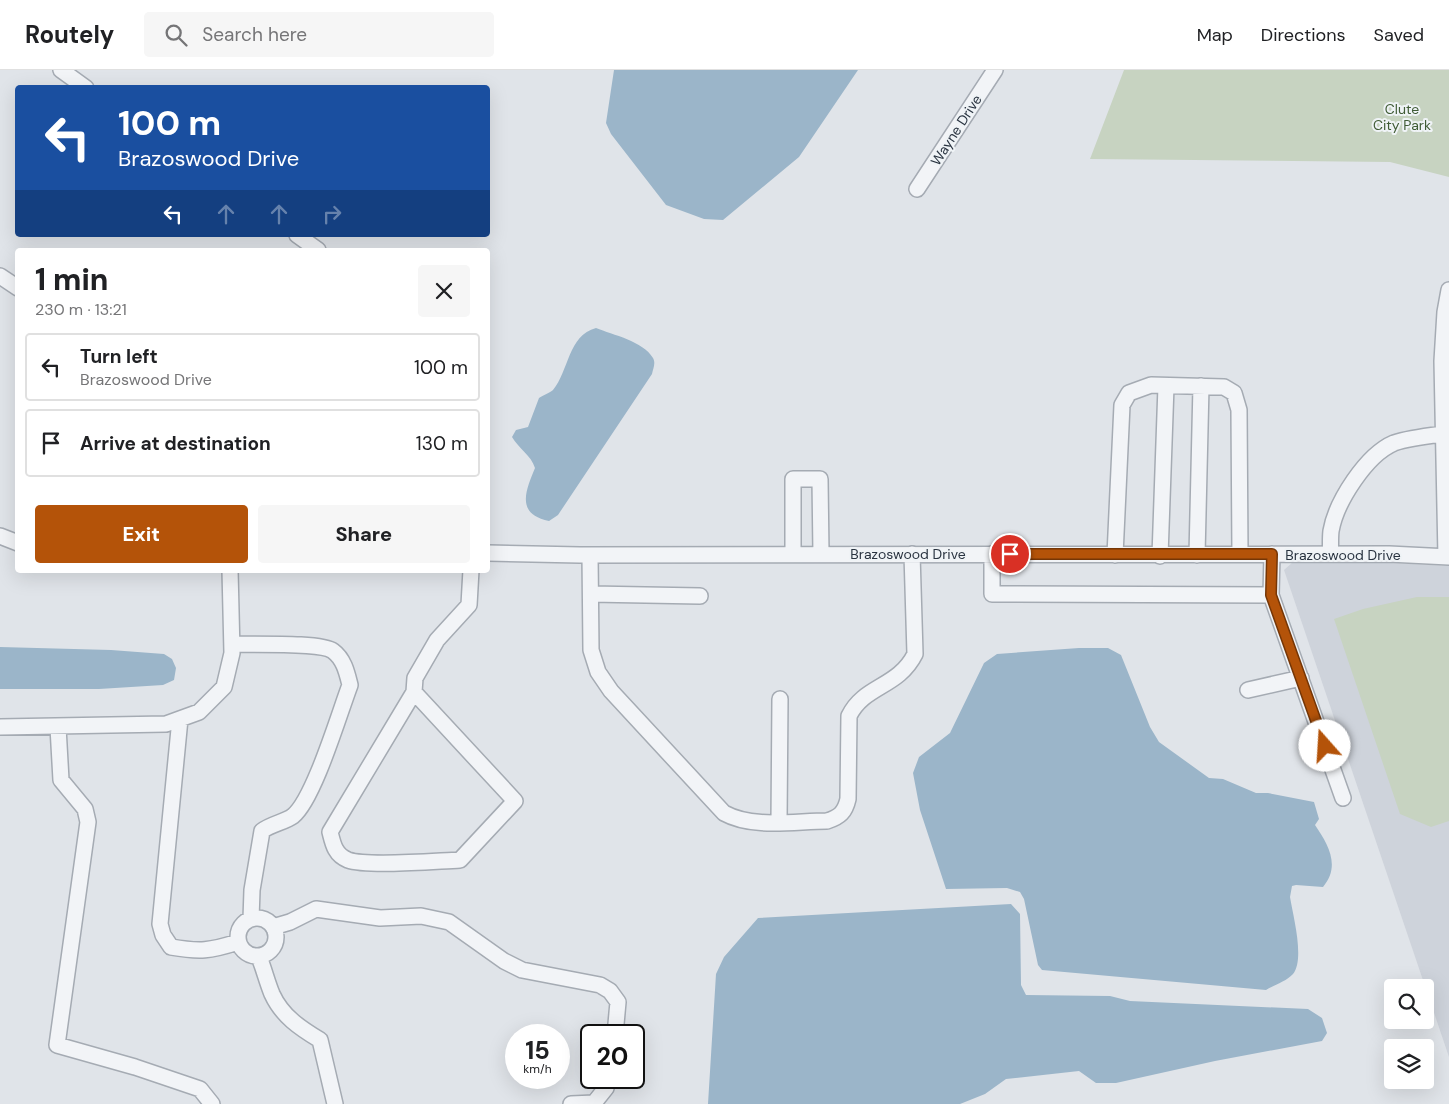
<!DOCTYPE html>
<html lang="en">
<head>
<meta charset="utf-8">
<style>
  :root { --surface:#fff; --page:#f6f6f6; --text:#202124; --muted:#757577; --line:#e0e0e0; --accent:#b45309 }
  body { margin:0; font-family:"DM Sans",sans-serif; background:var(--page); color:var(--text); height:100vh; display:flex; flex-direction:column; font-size:19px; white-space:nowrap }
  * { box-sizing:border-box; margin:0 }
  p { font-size:16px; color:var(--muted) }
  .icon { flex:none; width:28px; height:28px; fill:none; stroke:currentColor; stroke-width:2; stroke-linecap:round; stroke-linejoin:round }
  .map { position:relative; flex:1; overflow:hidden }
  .panel { position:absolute; left:15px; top:178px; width:475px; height:325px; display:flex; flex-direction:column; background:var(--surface); border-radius:5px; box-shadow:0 5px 20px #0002 }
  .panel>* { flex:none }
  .top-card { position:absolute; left:15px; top:15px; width:475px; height:152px; border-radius:5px; box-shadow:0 5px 20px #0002; background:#1a4fa0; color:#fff; overflow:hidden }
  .fabs { position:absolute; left:1384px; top:909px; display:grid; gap:10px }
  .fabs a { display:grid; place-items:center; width:50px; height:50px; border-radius:5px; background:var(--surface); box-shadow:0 5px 20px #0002; font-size:25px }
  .speed { position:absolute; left:505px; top:954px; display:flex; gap:10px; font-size:25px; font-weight:700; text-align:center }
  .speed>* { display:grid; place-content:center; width:65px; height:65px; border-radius:50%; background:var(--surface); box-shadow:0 5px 20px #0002; line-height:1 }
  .speed small { font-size:12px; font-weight:400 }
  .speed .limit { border:2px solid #111; border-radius:8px; background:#fff; color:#111 }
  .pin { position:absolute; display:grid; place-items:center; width:42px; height:42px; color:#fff; margin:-21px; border:2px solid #fff; border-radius:50%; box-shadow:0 1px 5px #0007 }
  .me { position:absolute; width:55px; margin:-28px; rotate:341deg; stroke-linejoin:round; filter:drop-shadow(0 0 4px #0008) }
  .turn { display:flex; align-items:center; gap:18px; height:105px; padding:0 20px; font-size:22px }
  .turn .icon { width:65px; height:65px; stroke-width:2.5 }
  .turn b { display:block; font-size:35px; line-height:42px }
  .lanes { display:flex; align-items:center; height:48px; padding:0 20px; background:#0003; justify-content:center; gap:25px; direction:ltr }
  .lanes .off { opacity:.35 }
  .round { display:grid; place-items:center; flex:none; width:52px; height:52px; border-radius:5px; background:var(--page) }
  .summary { display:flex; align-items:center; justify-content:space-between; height:85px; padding:0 20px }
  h1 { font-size:30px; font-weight:800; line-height:38px }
  .primary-button { display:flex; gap:10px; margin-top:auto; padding:10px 20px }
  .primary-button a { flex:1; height:58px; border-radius:5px; background:var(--accent); color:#fff; font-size:20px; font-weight:800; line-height:58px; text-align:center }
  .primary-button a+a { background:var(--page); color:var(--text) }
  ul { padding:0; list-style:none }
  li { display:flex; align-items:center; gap:15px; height:68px; margin:0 10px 8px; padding:0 10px; border:2px solid var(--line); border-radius:5px }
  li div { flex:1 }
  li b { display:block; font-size:19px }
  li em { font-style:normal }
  header { display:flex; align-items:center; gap:30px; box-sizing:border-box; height:70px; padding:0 25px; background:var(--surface); border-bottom:1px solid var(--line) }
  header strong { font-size:24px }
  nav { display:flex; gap:28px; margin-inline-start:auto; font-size:18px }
  .search { width:350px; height:45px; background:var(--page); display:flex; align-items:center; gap:12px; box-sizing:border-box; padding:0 18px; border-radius:5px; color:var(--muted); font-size:19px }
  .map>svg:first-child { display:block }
</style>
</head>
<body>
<header>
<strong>Routely</strong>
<div class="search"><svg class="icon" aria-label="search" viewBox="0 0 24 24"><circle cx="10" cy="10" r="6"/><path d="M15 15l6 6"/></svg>Search here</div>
<nav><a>Map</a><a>Directions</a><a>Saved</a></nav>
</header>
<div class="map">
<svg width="1449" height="1034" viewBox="0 0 1449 1034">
  <rect width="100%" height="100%" fill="#e0e4e9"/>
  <path fill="#ced3db" d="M1293 492 1392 493 1449 496V987L1284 500Z"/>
  <path fill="#c7d3c1" d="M1124 0H1449V107L1390 92 1090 89Z
    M1417 527H1449V751L1431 757 1400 744 1334 549 1363 539Z"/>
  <path fill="#9bb5c9" d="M614 0H858L799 87 723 150 704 149 666 135 611 64 606 53Z
    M596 258C613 265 643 271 653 288 656 293 653 299 652 304L558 445 549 451C515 444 526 420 535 398 531 385 519 379 512 367L516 360 528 357 539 328C543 325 550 323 553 320 569 301 568 265 596 258Z
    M0 577 111 580 164 584 172 589 176 598 174 610 163 615 99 619H0Z
    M1079 578H1108L1121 585 1150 657 1159 672 1209 708 1223 709 1256 723H1268L1314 732 1319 749 1315 755C1328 774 1341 796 1323 817L1296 815 1292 816 1290 827C1293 846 1305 889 1293 904 1287 911 1274 915 1266 920L1042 900 1038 895 1024 829 1020 822 1007 818 946 819 920 740 913 703 919 687 950 663 984 593 997 584Z
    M1011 834 1020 844 1021 915 1026 925 1110 926 1130 931 1308 939 1322 948 1327 963 1322 971 1215 991 1116 1013H1096L1079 1001 1006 1009 985 1024 960 1034H708L716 904 724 887 758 848Z"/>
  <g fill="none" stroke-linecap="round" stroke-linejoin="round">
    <g stroke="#a5abb3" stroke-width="18">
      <path id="minor" d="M61 0 86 18
        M917 119 995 0
        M297 165 318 180
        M0 206 18 218
        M0 466 18 473
        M488 483 580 485 1389 484 1449 487
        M793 484V409H820L821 484
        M992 484V524L1271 525
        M1272 484 1271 525 1343 728
        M1330 484C1331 477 1330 469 1331 461 1336 432 1366 385 1394 373 1409 368 1427 366 1443 364
        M590 485 591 580 598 602 611 621 724 743C753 759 795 751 827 751 840 747 845 742 848 729L849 646C864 615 898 618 915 584L912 484
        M1115 485 1122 335 1129 323 1151 315 1224 317 1234 323 1239 340 1240 484
        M1197 485 1201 316
        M1160 486 1166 316
        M1446 487 1442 291 1445 242 1449 220
        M591 524 700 526
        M232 574C251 575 321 572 333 581 344 589 347 603 350 615 339 644 314 729 293 746 285 752 271 754 262 761L252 820 251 849
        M1248 620 1301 608
        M414 622 515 731 460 790C435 791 368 797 348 790 335 785 333 774 330 762L414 622 415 608 437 570 469 535 471 500
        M180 649 160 854 163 865 171 877C200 882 210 881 238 872
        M0 657 166 654 199 642 224 617 232 583 230 500
        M58 657 61 710 85 739 88 752 57 975 135 997 200 1019 212 1034
        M779 752 780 629
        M238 867a19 19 0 1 1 38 0a19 19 0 1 1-38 0Z
        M273 857 290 852 316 839 380 848 421 846 449 852 504 891 522 900 600 915 610 921 618 932 615 965
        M259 887C264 899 267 912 272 924 282 946 300 958 320 970L335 1034
        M571 1034 594 1033 606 1018 608 1008"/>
    </g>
    <use href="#minor" stroke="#f2f4f7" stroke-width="15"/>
  </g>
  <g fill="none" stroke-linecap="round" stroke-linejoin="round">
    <g stroke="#753606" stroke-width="12">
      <path id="route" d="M1010 484H1272L1271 525 1325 676"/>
    </g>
    <use href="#route" stroke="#b45309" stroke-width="9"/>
  </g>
  <g text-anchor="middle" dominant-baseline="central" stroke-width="4" stroke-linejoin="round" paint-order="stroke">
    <g font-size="14" fill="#405c36" stroke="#eff3f6">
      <text x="1402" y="39">Clute<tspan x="1402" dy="16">City Park</tspan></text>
    </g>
    <g font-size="14" fill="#293340" stroke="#eff3f6">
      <text transform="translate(956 60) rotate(-57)">Wayne Drive</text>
      <text x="908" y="484">Brazoswood Drive</text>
      <text x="1343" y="485">Brazoswood Drive</text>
    </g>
  </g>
</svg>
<div class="fabs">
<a><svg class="icon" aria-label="search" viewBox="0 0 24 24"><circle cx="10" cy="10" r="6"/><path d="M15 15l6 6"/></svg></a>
<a><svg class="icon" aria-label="layers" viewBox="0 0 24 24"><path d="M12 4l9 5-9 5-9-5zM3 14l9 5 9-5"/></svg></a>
</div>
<div class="speed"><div>15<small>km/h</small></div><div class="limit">20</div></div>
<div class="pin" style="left:1010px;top:484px;background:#d93025"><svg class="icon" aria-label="arrive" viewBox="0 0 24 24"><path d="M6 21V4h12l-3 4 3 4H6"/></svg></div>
<svg class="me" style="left:1325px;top:676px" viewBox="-20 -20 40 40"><circle r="19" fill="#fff"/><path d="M0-13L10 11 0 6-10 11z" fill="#b45309"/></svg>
<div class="top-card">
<div class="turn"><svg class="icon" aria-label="left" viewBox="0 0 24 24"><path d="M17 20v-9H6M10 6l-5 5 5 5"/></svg><div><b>100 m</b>Brazoswood Drive</div></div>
<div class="lanes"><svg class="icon" aria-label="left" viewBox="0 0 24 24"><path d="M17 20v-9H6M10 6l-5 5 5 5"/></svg><svg class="icon off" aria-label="ahead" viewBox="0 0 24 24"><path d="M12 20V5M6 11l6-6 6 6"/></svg><svg class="icon off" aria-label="ahead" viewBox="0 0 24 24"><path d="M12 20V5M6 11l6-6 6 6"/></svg><svg class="icon off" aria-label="right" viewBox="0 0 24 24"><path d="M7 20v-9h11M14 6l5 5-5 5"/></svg></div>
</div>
<section class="panel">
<div class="summary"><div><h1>1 min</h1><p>230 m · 13:21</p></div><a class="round"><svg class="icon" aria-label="close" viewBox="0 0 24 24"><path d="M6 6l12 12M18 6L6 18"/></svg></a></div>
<ul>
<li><svg class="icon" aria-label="left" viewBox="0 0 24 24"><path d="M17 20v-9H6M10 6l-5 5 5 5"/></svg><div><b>Turn left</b><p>Brazoswood Drive</p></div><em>100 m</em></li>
<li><svg class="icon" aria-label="arrive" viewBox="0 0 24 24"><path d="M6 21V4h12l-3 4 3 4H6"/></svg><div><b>Arrive at destination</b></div><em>130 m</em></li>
</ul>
<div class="primary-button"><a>Exit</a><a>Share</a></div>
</section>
</div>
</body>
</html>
